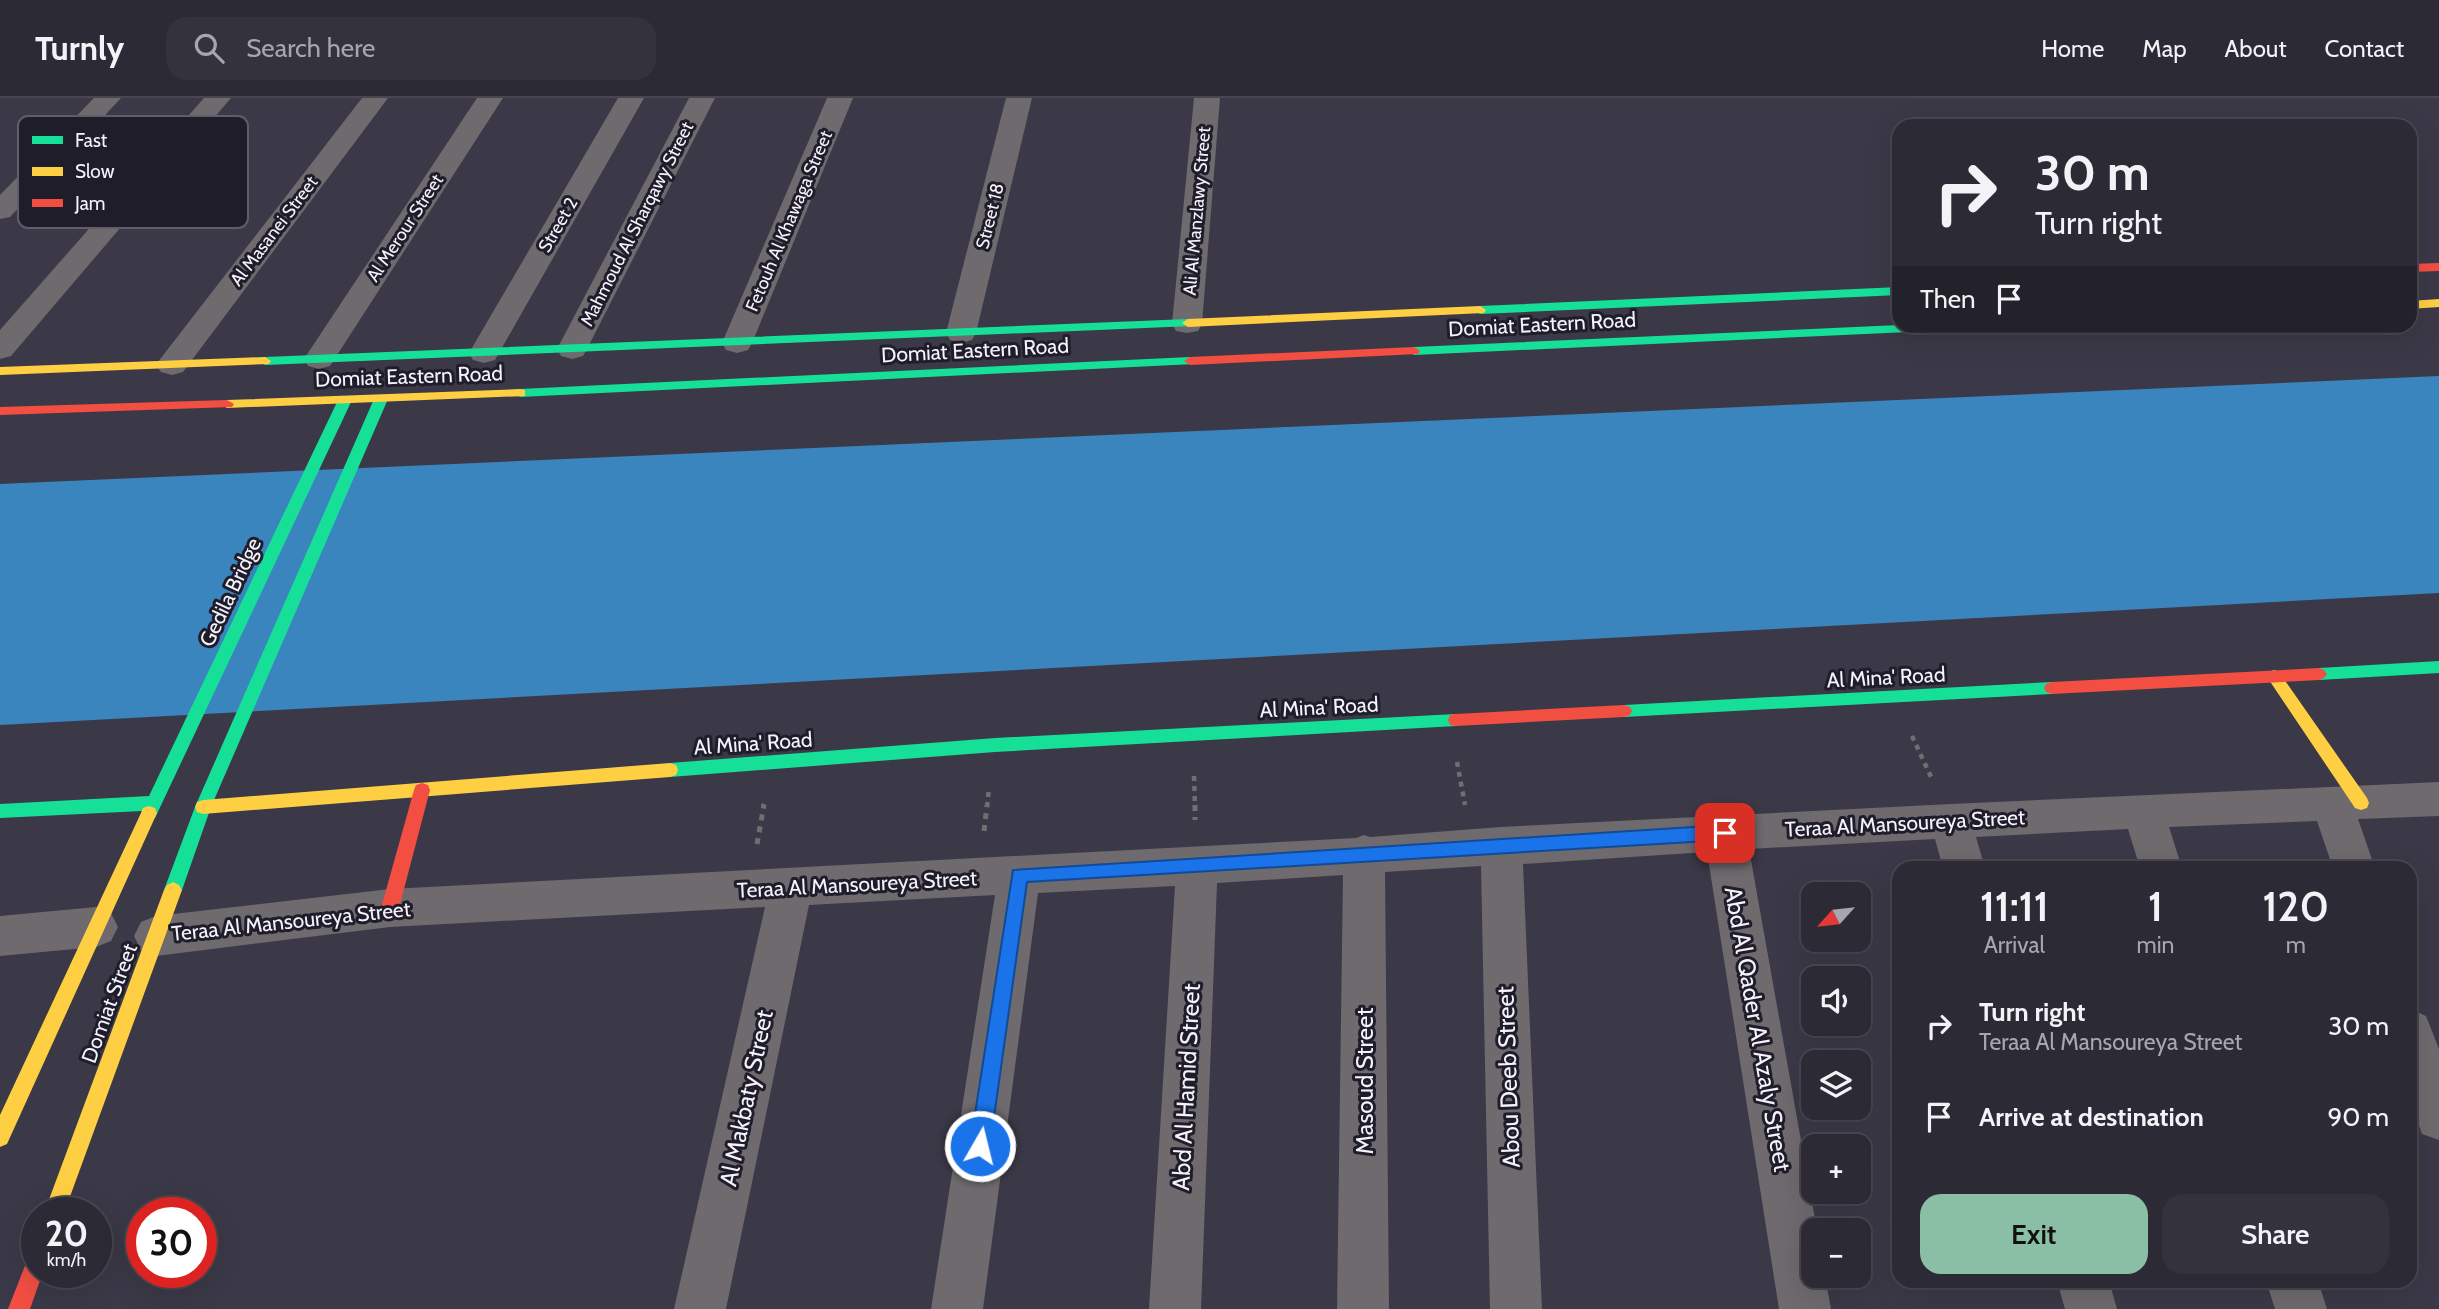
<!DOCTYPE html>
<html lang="en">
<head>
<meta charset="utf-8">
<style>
  :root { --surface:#2c2b35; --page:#34333d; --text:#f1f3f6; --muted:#a6a7ad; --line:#484750; --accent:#8abfa5 }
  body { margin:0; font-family:Cabin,sans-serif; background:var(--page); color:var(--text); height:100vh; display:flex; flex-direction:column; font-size:26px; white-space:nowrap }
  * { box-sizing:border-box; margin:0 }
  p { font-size:23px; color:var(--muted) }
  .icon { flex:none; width:38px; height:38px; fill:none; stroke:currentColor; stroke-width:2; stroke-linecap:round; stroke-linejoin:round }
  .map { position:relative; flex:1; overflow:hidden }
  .details { position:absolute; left:1892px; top:763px; width:525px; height:427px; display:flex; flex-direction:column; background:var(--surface); border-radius:21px; box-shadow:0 7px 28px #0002,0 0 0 2px var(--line) }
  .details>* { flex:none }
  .top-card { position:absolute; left:1892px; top:21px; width:525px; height:214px; border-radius:21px; box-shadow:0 7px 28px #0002,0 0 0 2px var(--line); background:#2c2b35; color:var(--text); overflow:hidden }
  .needle { width:46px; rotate:243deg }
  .controls { position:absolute; left:1801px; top:784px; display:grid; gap:14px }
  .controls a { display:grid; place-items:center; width:70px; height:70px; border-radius:14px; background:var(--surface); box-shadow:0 7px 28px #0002,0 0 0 2px var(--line); font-size:35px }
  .speed { position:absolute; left:21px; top:1099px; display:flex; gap:14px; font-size:35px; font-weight:700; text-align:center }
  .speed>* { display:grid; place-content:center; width:91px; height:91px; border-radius:50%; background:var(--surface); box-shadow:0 7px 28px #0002,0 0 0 2px var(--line); line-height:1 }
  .speed small { font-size:18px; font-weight:400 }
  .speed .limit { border:10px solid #d22; background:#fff; color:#111 }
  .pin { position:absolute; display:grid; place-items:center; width:60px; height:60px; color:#fff; margin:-30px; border-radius:14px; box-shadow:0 4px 10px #0006 }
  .me { position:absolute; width:77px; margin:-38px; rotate:8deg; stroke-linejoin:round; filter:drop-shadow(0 0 5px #0008) }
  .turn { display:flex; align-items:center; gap:24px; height:147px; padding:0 28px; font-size:32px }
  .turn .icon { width:91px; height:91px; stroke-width:2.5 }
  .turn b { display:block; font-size:49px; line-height:60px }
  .then { display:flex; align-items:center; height:66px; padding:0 28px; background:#0003; gap:14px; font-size:26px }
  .eta { display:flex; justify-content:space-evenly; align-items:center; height:119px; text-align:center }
  .eta b { font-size:42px; font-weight:600; line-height:49px }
  .button { display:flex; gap:14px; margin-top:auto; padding:14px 28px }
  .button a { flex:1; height:80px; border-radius:21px; background:var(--accent); color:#111; font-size:28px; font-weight:600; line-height:80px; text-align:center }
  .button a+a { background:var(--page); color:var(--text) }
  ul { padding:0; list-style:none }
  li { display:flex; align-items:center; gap:21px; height:91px; padding:0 28px }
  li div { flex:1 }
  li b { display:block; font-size:26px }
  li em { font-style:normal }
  header { display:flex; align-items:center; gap:42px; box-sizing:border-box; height:98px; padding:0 35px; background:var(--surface); border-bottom:2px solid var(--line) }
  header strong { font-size:33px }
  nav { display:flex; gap:38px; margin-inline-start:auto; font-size:24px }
  .search { width:490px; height:63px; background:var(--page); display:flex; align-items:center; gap:18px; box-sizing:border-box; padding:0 24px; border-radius:21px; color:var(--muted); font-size:26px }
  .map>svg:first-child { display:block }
</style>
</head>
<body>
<header>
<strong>Turnly</strong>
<div class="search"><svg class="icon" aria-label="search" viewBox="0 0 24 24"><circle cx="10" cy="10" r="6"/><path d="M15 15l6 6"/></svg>Search here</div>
<nav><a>Home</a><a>Map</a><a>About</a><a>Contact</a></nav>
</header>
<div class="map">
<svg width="2439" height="1211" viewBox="0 0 2439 1211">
  <rect width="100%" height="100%" fill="#3b3947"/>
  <path fill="#3b85bf" d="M2439 278V495L0 627V386Z"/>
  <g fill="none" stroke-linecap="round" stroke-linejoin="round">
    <path stroke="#716e72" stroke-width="4.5" stroke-dasharray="5 5" stroke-linecap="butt" d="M1912 638 1932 681
      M1457 664 1465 707
      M1194 678 1195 709
      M763 709 764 706
      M987 709 989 690"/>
    <path stroke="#716e72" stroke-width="5" stroke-dasharray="6 6" stroke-linecap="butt" d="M1195 707V722
      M984 733 987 707
      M757 746 764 707"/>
    <path fill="#6e6a6e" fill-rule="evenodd" d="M94 0H121L10 119 0 121V97Z
      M204 0H231L11 258 0 261V232Z
      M362 0H388L183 274 172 277 161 274 156 267 161 260Z
      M477 0H503L330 268 319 271 308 268 304 261Z
      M618 0H644L495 262 484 265 473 262 469 255Z
      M689 0H715L587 251 583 258 572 261 561 258 557 251Z
      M827 0H853L752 245 748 252 737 255 726 252 722 245Z
      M1006 0H1032L976 235 972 242 961 245 950 242 946 235Z
      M1194 0H1220L1202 226 1198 233 1187 235 1176 233 1172 226Z
      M2439 684V718L2358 721 2375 770H2333L2317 723 2169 729 2182 770H2140L2128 731 1976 739 1985 770H1943L1935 741 1749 751 1817 1132H1813V1178H1825L1831 1211H1779L1707 754 1523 766 1542 1211H1490L1481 768 1385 774 1389 1211H1337L1343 777 1217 785 1201 1211H1149L1175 788 1038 795 983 1211H931L995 797 809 807 726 1211H674L765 809 390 829 156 858 141 852 134 838 141 824 156 818 390 791 1356 740 1364 737 1370 739 1501 729 1951 706Z
      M96 809 111 815 118 829 111 843 96 849 0 858V818Z
      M2410 911 2426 918 2439 951V1042L2422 1036 2410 1002Z
      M2057 1183H2109L2117 1211H2065Z
      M2266 1183H2318L2327 1211H2275Z"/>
    <path fill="#16e098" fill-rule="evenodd" d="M1899 189V197L1480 216 1474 212 1480 208Z
      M1188 221 1194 225 1192 228 265 267 259 263 265 259Z
      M1899 227 1958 228 1952 232 1414 257 1408 253 1414 249Z
      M1190 259 1196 263 1194 266 520 299 514 295 520 291Z
      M381 297 388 301 211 709 182 792 179 797 173 800 167 797 164 792 195 709 374 301Z
      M345 298 352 302 155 720 149 722 143 720 142 713 0 720V706L149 698 338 302Z
      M2439 563V575L2319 582 2314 580 2311 576 2314 572 2319 570Z
      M2052 584 2058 586 2060 590 2058 594 2052 596 1624 619 1618 617 1616 613 1618 609 1624 607Z
      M1456 616 1462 617 1464 622 1462 627 1456 628 995 654 670 679 664 677 662 672 664 667 670 665 995 640Z"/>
    <path fill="#ffcf43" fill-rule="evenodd" d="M2439 201V209L2410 211V203Z
      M1480 208 1486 212 1484 215 1188 229 1182 225 1188 221Z
      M265 259 271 263 269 266 0 277V269Z
      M520 291 525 292V298L227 310 220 306 227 302Z
      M2274 572 2279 574 2367 700 2369 705 2367 710 2361 712 2355 710 2269 582 2266 578 2269 574Z
      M670 665 676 667 678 672 676 677 670 679 203 716 197 714 195 709 197 704 203 702Z
      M149 708 155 710 157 715 7 1046 0 1049V1017L141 715 143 710Z
      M173 784 179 787 182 792 64 1115H44L164 792 167 787Z"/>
    <path fill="#f24e42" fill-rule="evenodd" d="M2439 165V173L2410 174V166Z
      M1414 249 1420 253 1418 256 1190 267 1184 263 1190 259Z
      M227 302 234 306 232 309 0 317V309Z
      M2319 570 2324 572 2327 576 2324 580 2319 582 2052 596 2046 594 2044 590 2046 586 2052 584Z
      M1624 607 1630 609 1632 613 1630 617 1624 619 1456 628 1450 627 1448 622 1450 617 1456 616Z
      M422 685 428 687 430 692 399 810 396 816 390 818 384 816 381 810 414 692 416 687Z
      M37 1152V1174H43L30 1211H8L30 1155Z"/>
  </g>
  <path fill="#1a73e8" stroke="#114b97" stroke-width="2" d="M1725 727 1731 729 1733 735 1731 740 1725 742 1027 784 990 1048 987 1055 980 1058 973 1055 970 1048 1013 772Z"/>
  <g text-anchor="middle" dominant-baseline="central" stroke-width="6" stroke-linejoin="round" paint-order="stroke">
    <g font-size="18" fill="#f4f3fd" stroke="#1f1d29">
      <text transform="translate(1197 113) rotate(-85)">Ali Al Manzlawy Street</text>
      <text transform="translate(990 118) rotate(-76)">Street 18</text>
      <text transform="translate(789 123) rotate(-67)">Fetouh Al Khawaga Street</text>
      <text transform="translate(637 126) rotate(-63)">Mahmoud Al Sharqawy Street</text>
      <text transform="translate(558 127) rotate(-60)">Street 2</text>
      <text transform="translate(405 130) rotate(-57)">Al Merour Street</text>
      <text transform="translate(274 133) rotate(-53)">Al Masanei Street</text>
    </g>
    <g font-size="21" fill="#f4f3fd" stroke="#1f1d29">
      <text transform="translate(1542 226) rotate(-3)">Domiat Eastern Road</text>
      <text transform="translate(975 252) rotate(-3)">Domiat Eastern Road</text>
      <text transform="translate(409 278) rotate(-2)">Domiat Eastern Road</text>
      <text transform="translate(230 494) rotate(-65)">Gedila Bridge</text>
      <text transform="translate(1886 579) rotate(-3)">Al Mina' Road</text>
      <text transform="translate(1319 609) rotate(-3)">Al Mina' Road</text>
      <text transform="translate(753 645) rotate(-4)">Al Mina' Road</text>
      <text transform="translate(1905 725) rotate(-3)">Teraa Al Mansoureya Street</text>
      <text transform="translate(857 786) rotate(-3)">Teraa Al Mansoureya Street</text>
      <text transform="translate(291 823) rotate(-6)">Teraa Al Mansoureya Street</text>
      <text transform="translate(109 905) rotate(-70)">Domiat Street</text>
    </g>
    <g font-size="24" fill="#f4f3fd" stroke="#1f1d29">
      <text transform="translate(1758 931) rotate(80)">Abd Al Qader Al Azaly Street</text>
      <text transform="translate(1508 979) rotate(-92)">Abou Deeb Street</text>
      <text transform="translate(1364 983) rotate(-90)">Masoud Street</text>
      <text transform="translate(1186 989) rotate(-87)">Abd Al Hamid Street</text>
      <text transform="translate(746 1000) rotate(-78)">Al Makbaty Street</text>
    </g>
  </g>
  <rect x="18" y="18" width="230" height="112" rx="10" fill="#1f1d29" stroke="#5f5d69" stroke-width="2"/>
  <rect x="32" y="38" width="31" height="8" fill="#16e098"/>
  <rect x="32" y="69" width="31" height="9" fill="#ffcf43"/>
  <rect x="32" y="101" width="31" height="8" fill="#f24e42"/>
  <g font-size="19" fill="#f4f3fd">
    <text x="75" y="49">Fast</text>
    <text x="75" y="80">Slow</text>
    <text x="75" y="112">Jam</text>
  </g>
</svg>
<div class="controls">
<a><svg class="needle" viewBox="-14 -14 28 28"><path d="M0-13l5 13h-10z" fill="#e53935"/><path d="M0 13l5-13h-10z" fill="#a6a7ad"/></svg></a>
<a><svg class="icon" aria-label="sound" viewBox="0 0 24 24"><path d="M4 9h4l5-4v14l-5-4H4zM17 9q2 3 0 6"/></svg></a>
<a><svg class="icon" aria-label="layers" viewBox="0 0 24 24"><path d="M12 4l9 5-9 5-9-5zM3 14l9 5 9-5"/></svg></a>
<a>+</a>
<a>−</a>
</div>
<div class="speed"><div>20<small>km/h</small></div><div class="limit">30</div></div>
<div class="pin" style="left:1725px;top:735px;background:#d93025"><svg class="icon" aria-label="arrive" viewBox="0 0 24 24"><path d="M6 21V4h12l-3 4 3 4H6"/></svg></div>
<svg class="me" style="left:980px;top:1048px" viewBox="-20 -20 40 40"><circle r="17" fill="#1a73e8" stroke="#fff" stroke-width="3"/><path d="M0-11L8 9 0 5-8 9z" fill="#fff"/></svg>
<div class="top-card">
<div class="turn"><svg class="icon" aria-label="right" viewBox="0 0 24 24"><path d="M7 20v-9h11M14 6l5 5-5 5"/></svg><div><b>30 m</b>Turn right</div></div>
<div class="then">Then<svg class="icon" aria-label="arrive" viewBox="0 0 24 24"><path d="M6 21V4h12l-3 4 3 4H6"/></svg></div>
</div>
<section class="details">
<div class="eta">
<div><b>11:11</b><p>Arrival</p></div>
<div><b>1</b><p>min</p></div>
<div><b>120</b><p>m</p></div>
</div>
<ul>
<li><svg class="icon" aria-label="right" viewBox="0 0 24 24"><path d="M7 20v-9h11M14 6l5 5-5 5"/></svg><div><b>Turn right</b><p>Teraa Al Mansoureya Street</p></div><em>30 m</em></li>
<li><svg class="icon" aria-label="arrive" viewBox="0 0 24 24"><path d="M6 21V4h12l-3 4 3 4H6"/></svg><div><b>Arrive at destination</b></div><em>90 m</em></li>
</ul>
<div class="button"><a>Exit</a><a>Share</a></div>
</section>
</div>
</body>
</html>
